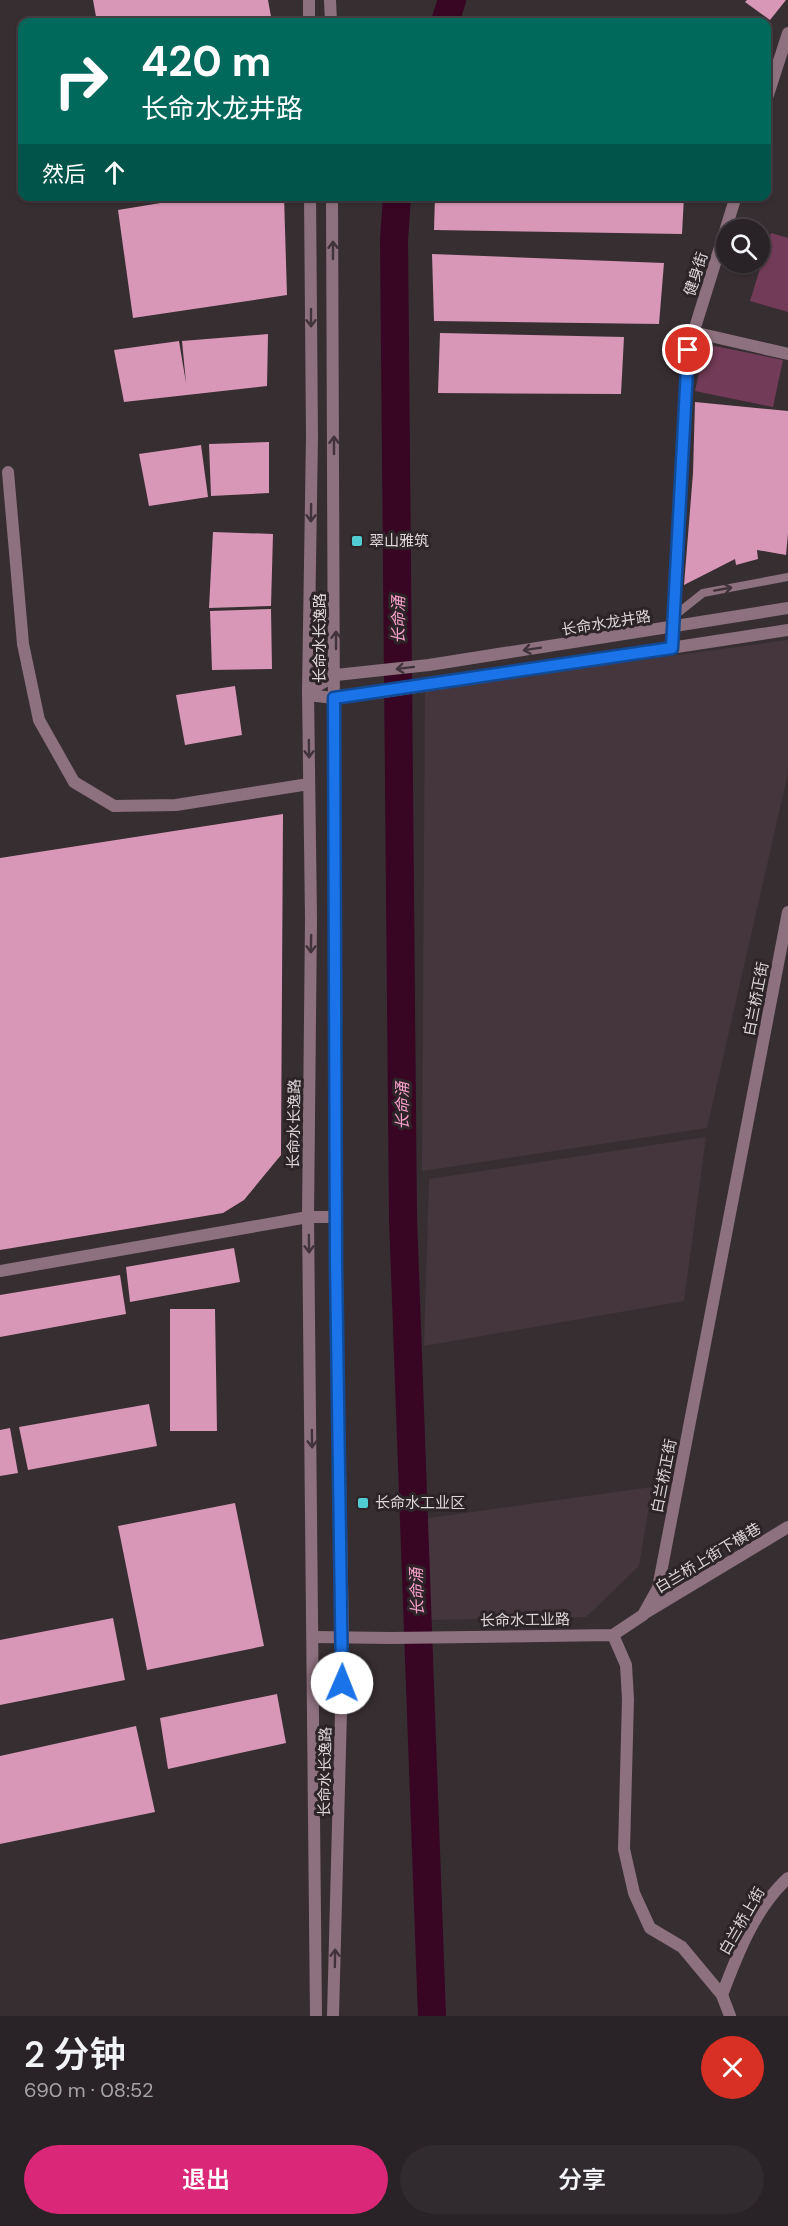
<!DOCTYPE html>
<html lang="zh">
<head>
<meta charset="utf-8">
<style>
  :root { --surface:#292226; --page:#312a2e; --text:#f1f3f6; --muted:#a5a4a7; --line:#453f43; --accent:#db2777 }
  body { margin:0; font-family:"DM Sans","Noto Sans SC",sans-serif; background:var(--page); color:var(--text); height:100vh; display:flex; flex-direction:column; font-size:22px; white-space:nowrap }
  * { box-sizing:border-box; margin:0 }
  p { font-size:20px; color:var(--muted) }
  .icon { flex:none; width:33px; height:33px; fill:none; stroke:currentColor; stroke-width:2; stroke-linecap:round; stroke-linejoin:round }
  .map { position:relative; height:2016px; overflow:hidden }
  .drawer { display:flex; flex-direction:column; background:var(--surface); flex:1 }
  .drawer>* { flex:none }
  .hud { position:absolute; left:18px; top:18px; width:753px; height:183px; border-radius:12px; box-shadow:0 2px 4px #0004,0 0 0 2px var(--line); background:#00695c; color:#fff; overflow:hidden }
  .fabs { position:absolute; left:716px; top:219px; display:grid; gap:12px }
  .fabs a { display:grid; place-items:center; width:54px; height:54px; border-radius:50%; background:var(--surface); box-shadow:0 2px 4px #0004,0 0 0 2px var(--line); font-size:30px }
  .pin { position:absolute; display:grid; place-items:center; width:51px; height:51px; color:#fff; margin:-26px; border:3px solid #fff; border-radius:50%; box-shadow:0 2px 6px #0007 }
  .me { position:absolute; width:66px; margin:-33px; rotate:1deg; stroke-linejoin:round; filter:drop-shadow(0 0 4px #0008) }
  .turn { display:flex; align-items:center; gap:21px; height:126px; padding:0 24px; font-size:27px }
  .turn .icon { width:78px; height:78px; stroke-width:2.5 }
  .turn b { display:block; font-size:42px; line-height:51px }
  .then { display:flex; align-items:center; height:57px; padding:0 24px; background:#0003; gap:12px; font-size:22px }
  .round { display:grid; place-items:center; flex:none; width:63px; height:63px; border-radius:32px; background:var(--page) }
  .overview { display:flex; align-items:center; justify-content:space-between; height:102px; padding:0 24px }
  h1 { font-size:36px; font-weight:600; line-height:45px }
  .cta { display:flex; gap:12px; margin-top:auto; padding:12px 24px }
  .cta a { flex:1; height:69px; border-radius:36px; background:var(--accent); color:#fff; font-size:24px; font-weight:600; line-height:69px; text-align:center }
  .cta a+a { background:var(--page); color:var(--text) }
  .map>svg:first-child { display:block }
</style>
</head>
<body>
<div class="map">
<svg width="788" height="2016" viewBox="0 0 788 2016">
  <rect width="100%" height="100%" fill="#372e32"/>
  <path fill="#45363d" d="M788 640V773L707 1128 422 1171 425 690Z
    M706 1137 684 1301 424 1346 429 1179Z
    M652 1487 639 1566 586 1617 427 1620 422 1519Z"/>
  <path fill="#723b57" d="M771 233 788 238V312L750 301Z
    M705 344 783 360 773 407 695 391Z"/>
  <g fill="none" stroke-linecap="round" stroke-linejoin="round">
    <path stroke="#380523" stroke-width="28" d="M445 22 452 0
      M397 196 394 240 403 1218 432 2016"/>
  </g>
  <path fill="#d897b6" d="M93 0H268L272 22H97Z
    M747 0H786L770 20 745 2Z
    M203 196H284L287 295 133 318 118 210Z
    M435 196H684L682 234 434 230Z
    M432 254 664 263 659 324 434 321Z
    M440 333 624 337 621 394 438 393Z
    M268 334 267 386 124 402 114 350 179 341 186 383 182 341Z
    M695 402 788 411V534L786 555 757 550 758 559 736 565 735 559 684 585 693 473Z
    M269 442V493L211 496 209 444Z
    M201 445 208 497 149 506 139 454Z
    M213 532 273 534 271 606 209 608Z
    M271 609 272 669 212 670 210 611Z
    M235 686 242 735 185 745 176 695Z
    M283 814 281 1155 244 1200 223 1213 0 1250V858Z
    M234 1248 240 1282 130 1302 126 1267Z
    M120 1275 126 1314 0 1337V1295Z
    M170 1309H215L217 1431H170Z
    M149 1404 157 1446 28 1470 19 1427Z
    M10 1428 18 1473 0 1476V1430Z
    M235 1503 264 1646 147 1670 118 1526Z
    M113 1618 125 1680 0 1705V1640Z
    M277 1694 286 1743 168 1769 160 1718Z
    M136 1726 155 1812 0 1844V1756Z"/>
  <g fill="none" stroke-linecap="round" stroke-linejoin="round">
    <path stroke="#8d717e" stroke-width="8" d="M674 616 703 593 788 577"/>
    <path stroke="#8d717e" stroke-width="12" d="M693 332 788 354"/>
    <path stroke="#8d717e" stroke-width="12" d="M766 101 788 33
      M8 472 23 644 39 720 74 782 114 806 176 805 309 784
      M672 648 688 350 736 196
      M0 1271 308 1217H337
      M645 1613 788 1527
      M314 1637 391 1638 613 1635
      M722 1995C737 1955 755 1908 788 1878
      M730 2016 722 1995 682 1947 650 1928 634 1893 624 1849 628 1699 626 1665 613 1635 643 1615 658 1588 788 912"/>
    <path stroke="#8d717e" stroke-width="12" d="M309 0V22
      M330 0 331 22
      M310 196 312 436 308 691 311 919 308 1217 316 2016
      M332 196 336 1261 343 1635 333 2016
      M308 691 336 675 429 665 788 608
      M308 695 334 698 383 692 788 630"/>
  </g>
  <defs><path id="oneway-shaft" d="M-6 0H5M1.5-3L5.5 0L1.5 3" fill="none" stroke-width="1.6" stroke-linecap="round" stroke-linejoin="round" transform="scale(1.5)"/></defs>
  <g stroke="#403339">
    <use href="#oneway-shaft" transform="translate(333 250) rotate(-90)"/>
    <use href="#oneway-shaft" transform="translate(311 318) rotate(90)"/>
    <use href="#oneway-shaft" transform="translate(334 445) rotate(-90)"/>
    <use href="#oneway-shaft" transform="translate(311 513) rotate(91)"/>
    <use href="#oneway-shaft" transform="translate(723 589) rotate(-10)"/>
    <use href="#oneway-shaft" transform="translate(336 640) rotate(-90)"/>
    <use href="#oneway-shaft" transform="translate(532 649) rotate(171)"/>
    <use href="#oneway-shaft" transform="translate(405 668) rotate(173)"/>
    <use href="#oneway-shaft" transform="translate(309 749) rotate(89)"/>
    <use href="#oneway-shaft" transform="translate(311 944) rotate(91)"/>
    <use href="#oneway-shaft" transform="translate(309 1244) rotate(89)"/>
    <use href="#oneway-shaft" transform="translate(312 1439) rotate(89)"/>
    <use href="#oneway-shaft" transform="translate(335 1958) rotate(-89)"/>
  </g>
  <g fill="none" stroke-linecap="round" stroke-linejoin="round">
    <g stroke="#114b97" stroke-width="15">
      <path id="route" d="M342 1683 336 1262 334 698 672 648 688 350"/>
    </g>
    <use href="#route" stroke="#1a73e8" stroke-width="10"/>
  </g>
  <g fill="#51ccd2" stroke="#2d2428" stroke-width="2">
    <rect x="351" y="535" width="12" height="12" rx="3"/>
    <rect x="357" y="1497" width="12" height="12" rx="3"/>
  </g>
  <g text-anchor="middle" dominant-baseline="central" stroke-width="6" stroke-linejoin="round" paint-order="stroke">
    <g font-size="15" fill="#dcd6d9" stroke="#2d2428">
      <text transform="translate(696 274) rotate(-72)">健身街</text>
      <text transform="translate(606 623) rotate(-9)">长命水龙井路</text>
      <text transform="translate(320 638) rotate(-90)">长命水长逸路</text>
      <text transform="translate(756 999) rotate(-79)">白兰桥正街</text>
      <text transform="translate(294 1124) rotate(-89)">长命水长逸路</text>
      <text transform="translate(664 1476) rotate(-79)">白兰桥正街</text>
      <text transform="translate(708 1558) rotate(-31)">白兰桥上街下横巷</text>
      <text transform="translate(525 1620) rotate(-1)">长命水工业路</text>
      <text transform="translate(325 1772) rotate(-89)">长命水长逸路</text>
      <text transform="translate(742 1921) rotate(-60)">白兰桥上街</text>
    </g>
    <g font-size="15" fill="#dcd6d9" stroke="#2d2428" text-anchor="start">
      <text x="369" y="541">翠山雅筑</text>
      <text x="375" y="1503">长命水工业区</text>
    </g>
    <g font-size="16" font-style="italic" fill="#f9a0cb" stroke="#2d2428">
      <text transform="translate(398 620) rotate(-90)">长命涌</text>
      <text transform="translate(402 1106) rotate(-90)">长命涌</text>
      <text transform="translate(417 1592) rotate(-92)">长命涌</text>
    </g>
  </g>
</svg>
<div class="fabs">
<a><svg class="icon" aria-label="search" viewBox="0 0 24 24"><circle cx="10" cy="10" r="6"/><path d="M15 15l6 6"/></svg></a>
</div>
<div class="pin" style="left:688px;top:350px;background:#d93025"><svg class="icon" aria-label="arrive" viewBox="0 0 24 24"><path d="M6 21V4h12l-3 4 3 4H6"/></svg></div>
<svg class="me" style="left:342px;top:1683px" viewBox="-20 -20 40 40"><circle r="19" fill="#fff"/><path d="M0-13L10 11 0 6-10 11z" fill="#1a73e8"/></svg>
<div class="hud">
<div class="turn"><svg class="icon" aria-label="right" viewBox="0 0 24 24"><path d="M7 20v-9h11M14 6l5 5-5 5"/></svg><div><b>420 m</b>长命水龙井路</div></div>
<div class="then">然后<svg class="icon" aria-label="ahead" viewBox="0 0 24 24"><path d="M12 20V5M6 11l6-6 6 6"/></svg></div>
</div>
</div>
<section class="drawer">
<div class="overview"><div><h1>2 分钟</h1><p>690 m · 08:52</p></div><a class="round" style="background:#d93025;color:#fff"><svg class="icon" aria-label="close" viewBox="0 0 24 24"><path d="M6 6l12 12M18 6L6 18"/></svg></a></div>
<div class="cta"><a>退出</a><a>分享</a></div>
</section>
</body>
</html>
